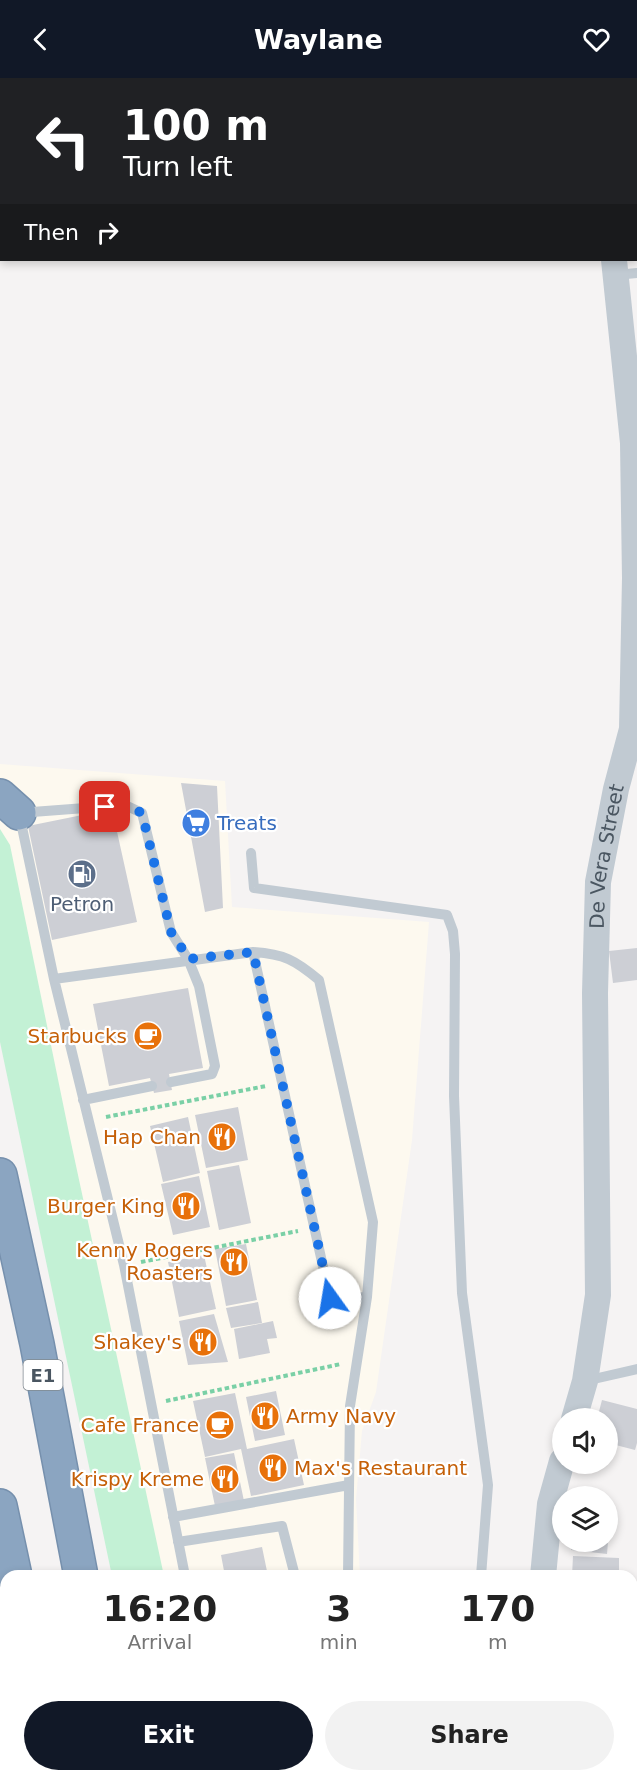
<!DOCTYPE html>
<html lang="en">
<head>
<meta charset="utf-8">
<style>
  :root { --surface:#fff; --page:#f2f2f2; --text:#222; --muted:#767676; --accent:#111827 }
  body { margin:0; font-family:"DejaVu Sans",sans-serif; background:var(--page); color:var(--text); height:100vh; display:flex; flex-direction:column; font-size:22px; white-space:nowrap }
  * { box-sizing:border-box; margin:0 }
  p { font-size:20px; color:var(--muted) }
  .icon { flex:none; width:33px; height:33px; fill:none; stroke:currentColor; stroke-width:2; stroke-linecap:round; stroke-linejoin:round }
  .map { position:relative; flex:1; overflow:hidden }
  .drawer { position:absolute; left:0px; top:1492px; width:638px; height:212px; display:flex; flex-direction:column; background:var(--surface); border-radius:18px 18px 0 0; box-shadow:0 3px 9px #0003 }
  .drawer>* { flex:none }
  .hud { position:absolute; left:0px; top:0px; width:638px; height:183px; box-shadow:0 3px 9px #0003; background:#202124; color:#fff; overflow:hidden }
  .fabs { position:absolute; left:552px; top:1330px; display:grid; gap:12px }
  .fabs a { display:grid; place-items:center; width:66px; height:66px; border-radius:50%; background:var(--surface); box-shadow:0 3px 9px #0003; font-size:30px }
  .pin { position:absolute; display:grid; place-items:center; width:51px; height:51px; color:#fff; margin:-26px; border-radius:12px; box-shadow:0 3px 9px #0006 }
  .me { position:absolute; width:66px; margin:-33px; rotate:347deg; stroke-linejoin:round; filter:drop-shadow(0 0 4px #0008) }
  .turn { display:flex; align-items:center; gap:21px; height:126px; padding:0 24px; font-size:27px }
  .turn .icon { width:78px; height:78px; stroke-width:2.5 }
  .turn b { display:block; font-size:42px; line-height:51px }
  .then { display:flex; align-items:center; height:57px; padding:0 24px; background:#0003; gap:12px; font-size:22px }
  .eta { display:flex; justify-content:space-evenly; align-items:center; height:102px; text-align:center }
  .eta b { font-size:36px; font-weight:600; line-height:42px }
  .action { display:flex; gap:12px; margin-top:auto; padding:12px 24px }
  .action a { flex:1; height:69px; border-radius:36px; background:var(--accent); color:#fff; font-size:24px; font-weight:600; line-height:69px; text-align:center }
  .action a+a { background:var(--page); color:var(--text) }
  header { display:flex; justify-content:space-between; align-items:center; height:78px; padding:0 24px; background:var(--accent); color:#fff; font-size:27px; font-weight:600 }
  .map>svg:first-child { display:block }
</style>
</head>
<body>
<header><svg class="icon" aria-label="back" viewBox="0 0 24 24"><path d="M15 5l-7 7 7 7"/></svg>Waylane<svg class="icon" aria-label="heart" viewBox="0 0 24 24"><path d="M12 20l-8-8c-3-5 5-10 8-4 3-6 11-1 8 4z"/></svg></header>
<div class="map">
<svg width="637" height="1703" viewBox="0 0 637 1703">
  <rect width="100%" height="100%" fill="#f5f3f3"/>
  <path fill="#fdf9ef" d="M0 686 225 703 232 829 429 844 412 1062 376 1314 362 1353 356 1421 360 1498H113L0 962Z
    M155 1698H369L370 1703H156Z"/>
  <path fill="#c3f1d5" d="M0 751 10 767 69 1055 164 1498H112L0 964Z"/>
  <path fill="#cdcfd5" d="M181 705 217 708 223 830 205 834Z
    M112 731 137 844 52 862 28 748Z
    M637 870V902L613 905 609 873Z
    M188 910 203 990 169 996 172 1012 154 1015 150 1000 109 1008 93 926Z
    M238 1029 248 1082 206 1090 195 1037Z
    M188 1039 200 1095 163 1104 150 1048Z
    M239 1087 251 1145 219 1152 207 1093Z
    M199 1098 210 1149 173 1157 161 1106Z
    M246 1166 257 1222 226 1228 215 1171Z
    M204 1177 216 1231 179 1239 168 1184Z
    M258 1224 262 1245 231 1250 226 1230Z
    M214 1236 228 1284 188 1287 179 1243Z
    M273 1243 277 1260 267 1261 270 1275 239 1281 234 1251Z
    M276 1313 285 1357 255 1363 246 1319Z
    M235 1315 247 1371 294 1361 304 1407 251 1418 241 1371 205 1379 193 1323Z
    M602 1322 637 1331V1365L635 1372 608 1365V1341H597Z
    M234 1375 244 1423 215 1428 205 1380Z
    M572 1464H608L607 1476 571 1472Z
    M262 1469 268 1498H225L221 1477Z
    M573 1478 619 1480V1498H572Z
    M346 1698H365V1703H346Z"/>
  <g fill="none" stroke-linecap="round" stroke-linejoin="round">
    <g stroke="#7690ad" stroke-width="36">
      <path id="motorway" d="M0 718 19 735
        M0 1097 37 1266 81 1498
        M0 1428 15 1498
        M56 1698 57 1703
        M118 1698 119 1703"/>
    </g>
    <path stroke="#7ad0a6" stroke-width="4" stroke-dasharray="4.5 3" stroke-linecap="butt" d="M106 1039 266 1008
      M141 1184 298 1153
      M166 1323 341 1286"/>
    <path stroke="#c1cad2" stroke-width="10" d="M616 197 637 195
      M251 775 254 810 447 837 453 853 455 876 454 1018 462 1215 488 1407 481 1498
      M253 874 330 1220 367 1219
      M54 901 253 874C284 876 295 882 319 902L373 1144 367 1219 350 1328 348 1498
      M171 1004 212 996 215 988 199 908 188 881 171 854 142 735 125 727 19 735 54 901 124 1187 185 1498
      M83 1022 152 1008
      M585 1303 637 1291
      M173 1439 349 1407
      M178 1464 282 1448 295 1498
      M225 1698 226 1703
      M333 1698V1703
      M469 1698 471 1703"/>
    <path stroke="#c1cad2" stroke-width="21" d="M394 0 409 2
      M636 57H637"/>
    <g stroke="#c1cad2" stroke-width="26">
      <path d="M602 0V2"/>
      <path id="s1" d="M574 1341 585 1303 598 1217 595 915 598 804 616 711 632 651 635 500 633 365 614 182"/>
      <path d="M543 1498 550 1426 562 1383"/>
      <path d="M522 1703 523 1698"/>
    </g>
    <use href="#motorway" stroke="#8ba5c1" stroke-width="33"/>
  </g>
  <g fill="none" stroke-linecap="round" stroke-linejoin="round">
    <path stroke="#1a73e8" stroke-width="10" stroke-dasharray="0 18" d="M105 729 125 727 142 735 171 854 189 881 253 874 330 1220"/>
  </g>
  <defs>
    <g id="supermarket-disc" transform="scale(1.5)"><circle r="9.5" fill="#3f7fe0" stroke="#fff"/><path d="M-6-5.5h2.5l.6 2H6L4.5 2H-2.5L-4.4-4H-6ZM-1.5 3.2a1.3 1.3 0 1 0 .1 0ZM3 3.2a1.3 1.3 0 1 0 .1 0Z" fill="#fff"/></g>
    <g id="fuel-disc" transform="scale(1.5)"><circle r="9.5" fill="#5c6f8a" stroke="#fff"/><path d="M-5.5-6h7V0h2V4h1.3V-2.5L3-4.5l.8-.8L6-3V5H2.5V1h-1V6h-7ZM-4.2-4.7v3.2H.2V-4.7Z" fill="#fff"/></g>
    <g id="cafe-disc" transform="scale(1.5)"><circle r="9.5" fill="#e8710a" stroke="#fff"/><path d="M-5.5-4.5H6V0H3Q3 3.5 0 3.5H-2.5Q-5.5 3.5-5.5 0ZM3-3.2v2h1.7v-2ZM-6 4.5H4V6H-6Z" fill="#fff"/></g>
    <g id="restaurant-disc" transform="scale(1.5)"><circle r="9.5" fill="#e8710a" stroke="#fff"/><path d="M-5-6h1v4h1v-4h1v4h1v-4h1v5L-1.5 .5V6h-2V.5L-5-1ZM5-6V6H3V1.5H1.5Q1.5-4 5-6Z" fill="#fff"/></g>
  </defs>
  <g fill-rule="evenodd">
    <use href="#supermarket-disc" x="196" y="745"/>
    <use href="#fuel-disc" x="82" y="796"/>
    <use href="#cafe-disc" x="148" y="958"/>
    <use href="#restaurant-disc" x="222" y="1059"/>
    <use href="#restaurant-disc" x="186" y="1128"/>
    <use href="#restaurant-disc" x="234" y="1184"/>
    <use href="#restaurant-disc" x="203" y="1264"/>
    <use href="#restaurant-disc" x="265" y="1338"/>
    <use href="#cafe-disc" x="220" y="1347"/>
    <use href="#restaurant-disc" x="273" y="1390"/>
    <use href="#restaurant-disc" x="225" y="1401"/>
  </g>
  <g text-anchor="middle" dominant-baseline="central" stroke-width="4.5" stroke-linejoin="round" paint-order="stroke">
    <rect fill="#fff" stroke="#808990" stroke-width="1.5" x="23.5" y="1282" width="39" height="30" rx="4.5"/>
    <g font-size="18" font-weight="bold" fill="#4a5661">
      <text x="43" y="1297">E1</text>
    </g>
    <g font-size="20" fill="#366cbe" stroke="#fff" text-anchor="start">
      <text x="217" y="745">Treats</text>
    </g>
    <g font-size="20" fill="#4a5661" stroke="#fff">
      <text stroke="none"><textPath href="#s1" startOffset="566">De Vera Street</textPath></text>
    </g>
    <g font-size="20" fill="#4e5e75" stroke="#fff">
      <text x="82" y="826">Petron</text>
    </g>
    <g font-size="20" fill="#c56008" stroke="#fff" text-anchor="end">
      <text x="127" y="958">Starbucks</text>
      <text x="201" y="1059">Hap Chan</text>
      <text x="165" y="1128">Burger King</text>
      <text x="213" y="1172">Kenny Rogers<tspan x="213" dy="23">Roasters</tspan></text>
      <text x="182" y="1264">Shakey's</text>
      <text x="286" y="1338" text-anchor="start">Army Navy</text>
      <text x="199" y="1347">Cafe France</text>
      <text x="294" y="1390" text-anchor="start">Max's Restaurant</text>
      <text x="204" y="1401">Krispy Kreme</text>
    </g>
  </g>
</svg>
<div class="fabs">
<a><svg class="icon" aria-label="sound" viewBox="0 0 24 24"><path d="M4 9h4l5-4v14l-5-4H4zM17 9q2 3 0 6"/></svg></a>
<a><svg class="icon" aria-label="layers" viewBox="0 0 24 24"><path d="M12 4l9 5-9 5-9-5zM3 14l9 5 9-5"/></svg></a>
</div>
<div class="pin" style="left:105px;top:729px;background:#d93025"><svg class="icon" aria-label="arrive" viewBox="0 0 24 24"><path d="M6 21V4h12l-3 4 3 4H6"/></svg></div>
<svg class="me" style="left:330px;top:1220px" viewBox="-20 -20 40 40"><circle r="19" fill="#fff"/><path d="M0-13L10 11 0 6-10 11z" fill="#1a73e8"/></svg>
<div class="hud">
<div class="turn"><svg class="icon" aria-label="left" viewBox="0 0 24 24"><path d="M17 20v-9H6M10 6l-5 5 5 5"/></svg><div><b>100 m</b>Turn left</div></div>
<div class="then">Then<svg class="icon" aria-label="right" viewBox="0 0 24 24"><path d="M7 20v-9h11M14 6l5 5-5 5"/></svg></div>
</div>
<section class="drawer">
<div class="eta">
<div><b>16:20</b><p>Arrival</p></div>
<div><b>3</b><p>min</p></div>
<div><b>170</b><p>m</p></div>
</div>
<div class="action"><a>Exit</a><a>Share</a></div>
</section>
</div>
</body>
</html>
